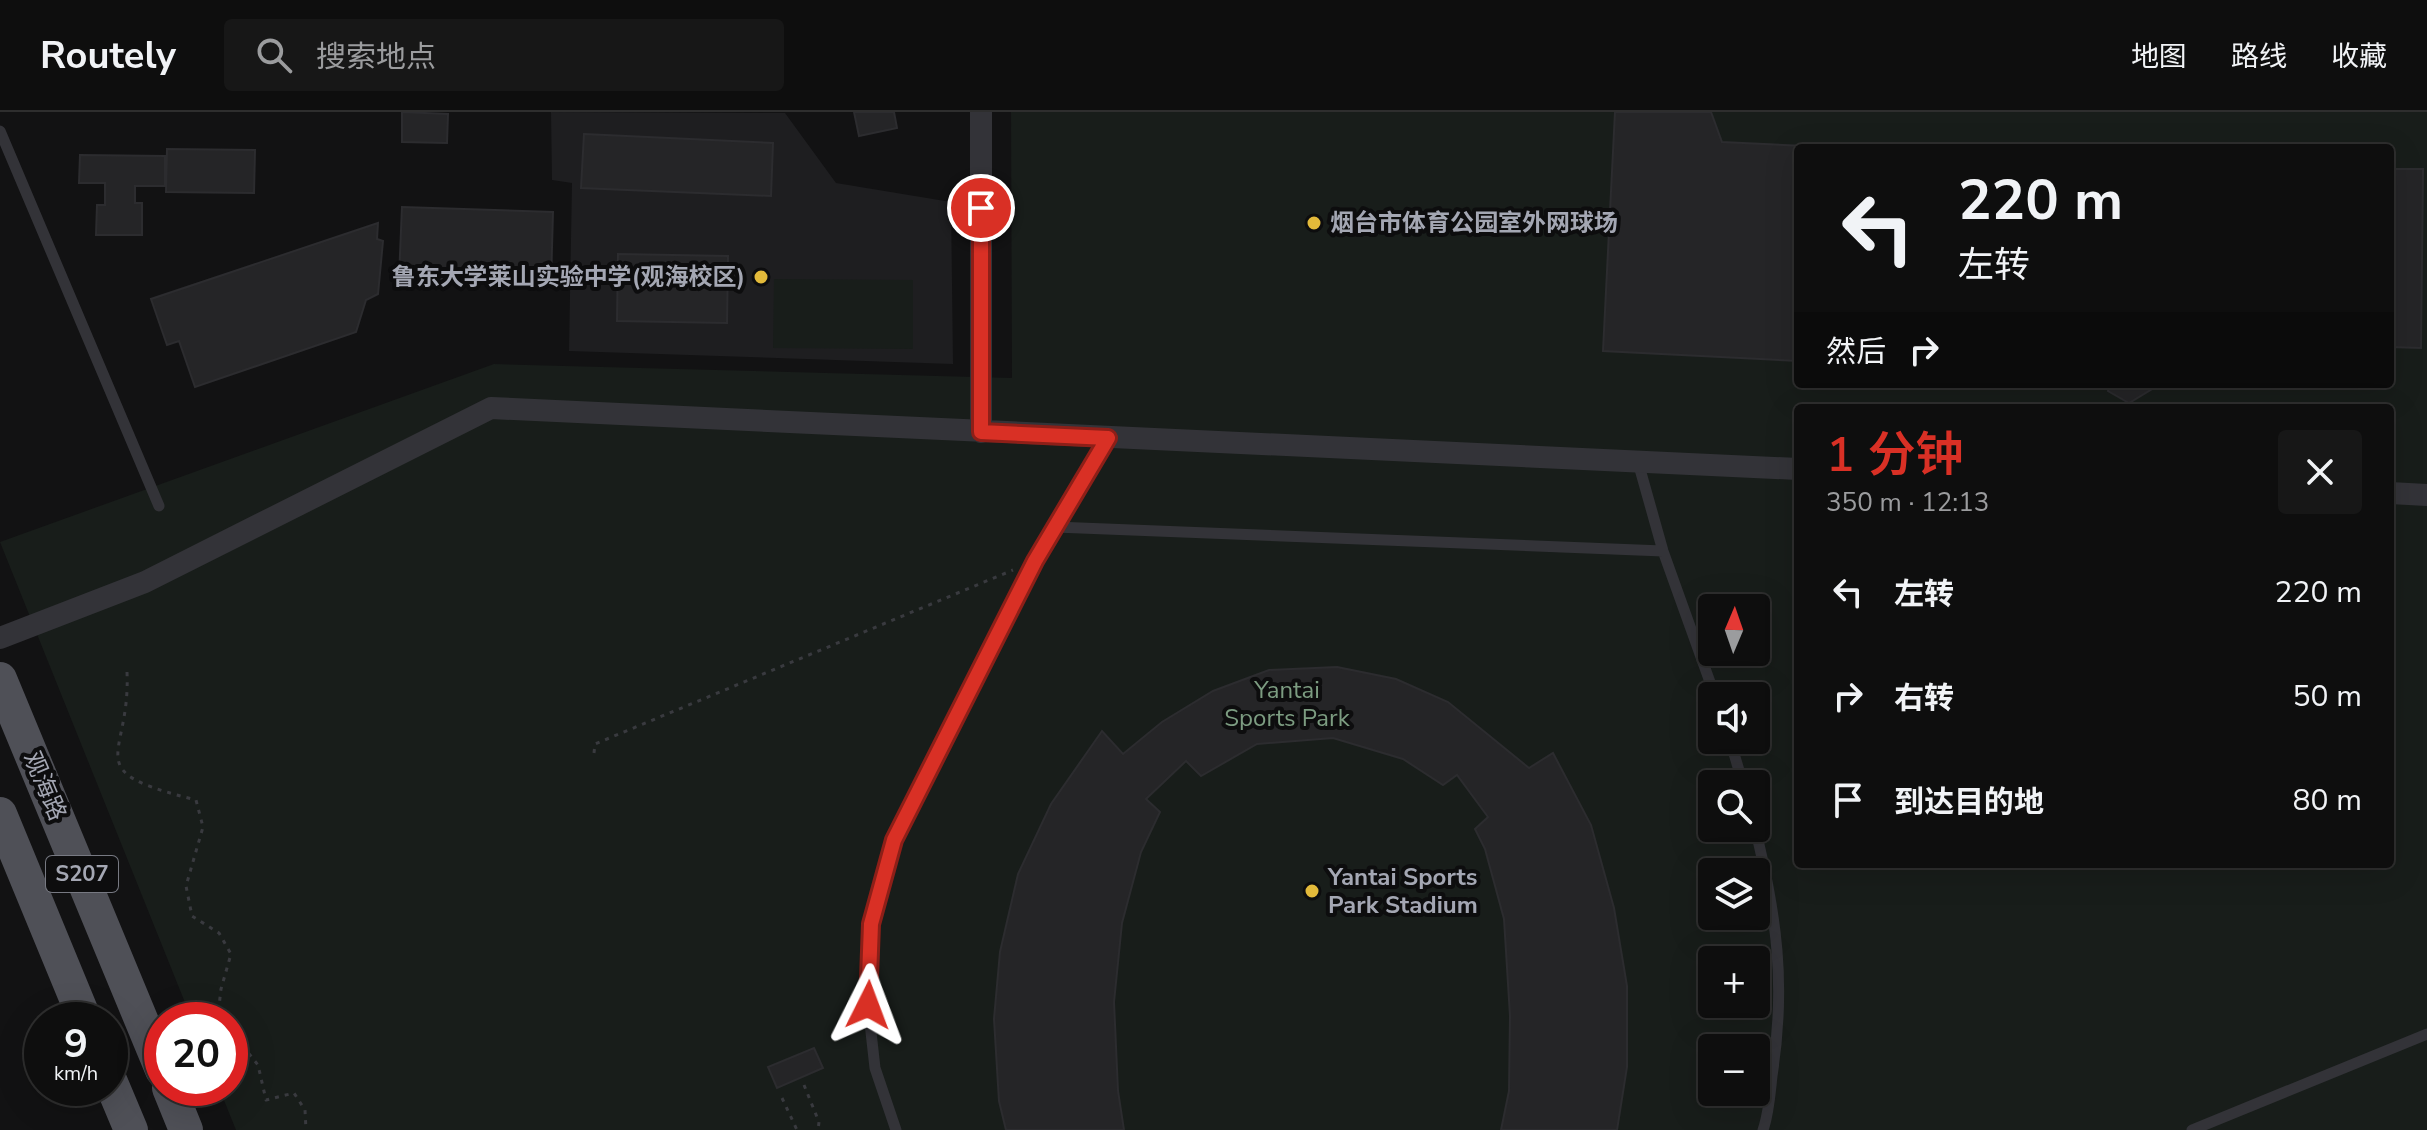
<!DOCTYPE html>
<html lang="zh">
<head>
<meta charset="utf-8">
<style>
  :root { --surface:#0e0e0e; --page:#171717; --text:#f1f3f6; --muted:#9b9c9e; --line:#2e2e2e; --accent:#d93025 }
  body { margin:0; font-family:"Nunito Sans","Noto Sans SC",sans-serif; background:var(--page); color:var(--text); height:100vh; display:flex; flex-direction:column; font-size:30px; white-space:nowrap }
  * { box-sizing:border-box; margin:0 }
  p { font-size:26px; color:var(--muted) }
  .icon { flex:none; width:44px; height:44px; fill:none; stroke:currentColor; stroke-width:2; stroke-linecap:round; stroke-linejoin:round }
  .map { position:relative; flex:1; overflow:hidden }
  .side { position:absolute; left:1794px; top:292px; width:600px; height:464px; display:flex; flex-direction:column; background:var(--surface); border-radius:8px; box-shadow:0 8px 32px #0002,0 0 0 2px var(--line) }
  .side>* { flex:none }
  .banner { position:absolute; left:1794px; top:32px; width:600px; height:244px; border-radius:8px; box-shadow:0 8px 32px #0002,0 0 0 2px var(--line); background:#0e0e0e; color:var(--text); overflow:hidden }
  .needle { width:52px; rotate:2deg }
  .controls { position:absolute; left:1698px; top:482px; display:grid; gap:16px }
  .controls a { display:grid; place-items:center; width:72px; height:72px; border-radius:8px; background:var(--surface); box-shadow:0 8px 32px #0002,0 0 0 2px var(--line); font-size:40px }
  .speed { position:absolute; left:24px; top:890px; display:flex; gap:16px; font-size:40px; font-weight:700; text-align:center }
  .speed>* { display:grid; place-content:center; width:104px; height:104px; border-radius:50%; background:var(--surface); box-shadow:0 8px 32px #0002,0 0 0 2px var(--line); line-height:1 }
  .speed small { font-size:20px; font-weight:400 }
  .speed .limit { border:12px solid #d22; background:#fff; color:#111 }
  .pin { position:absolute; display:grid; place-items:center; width:68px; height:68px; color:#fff; margin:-34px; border:4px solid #fff; border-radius:50%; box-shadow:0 2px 8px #0007 }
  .me { position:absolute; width:88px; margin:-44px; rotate:3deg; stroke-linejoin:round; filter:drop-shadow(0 0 6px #0008) }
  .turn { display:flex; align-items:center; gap:28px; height:168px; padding:0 32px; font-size:36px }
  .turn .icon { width:104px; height:104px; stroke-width:2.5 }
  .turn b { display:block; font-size:56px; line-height:68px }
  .then { display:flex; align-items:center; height:76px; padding:0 32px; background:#0003; gap:16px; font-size:30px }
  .round { display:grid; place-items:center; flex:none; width:84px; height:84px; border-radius:8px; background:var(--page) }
  .headline { display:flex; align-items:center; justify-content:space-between; height:136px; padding:0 32px }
  h1 { font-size:48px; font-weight:600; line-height:60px; color:var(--accent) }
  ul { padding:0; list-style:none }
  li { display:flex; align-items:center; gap:24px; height:104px; padding:0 32px }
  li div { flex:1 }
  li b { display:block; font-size:30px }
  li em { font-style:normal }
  header { display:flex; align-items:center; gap:48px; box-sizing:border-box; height:112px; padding:0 40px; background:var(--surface); border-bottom:2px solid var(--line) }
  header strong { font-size:38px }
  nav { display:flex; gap:44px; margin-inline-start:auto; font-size:28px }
  .search { width:560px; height:72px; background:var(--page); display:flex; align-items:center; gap:20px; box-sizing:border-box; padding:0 28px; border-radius:8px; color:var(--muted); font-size:30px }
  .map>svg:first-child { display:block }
</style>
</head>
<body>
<header>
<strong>Routely</strong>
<div class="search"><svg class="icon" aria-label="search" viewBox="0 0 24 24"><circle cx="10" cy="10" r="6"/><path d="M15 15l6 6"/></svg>搜索地点</div>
<nav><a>地图</a><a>路线</a><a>收藏</a></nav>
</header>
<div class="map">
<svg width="2427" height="1018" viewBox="0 0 2427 1018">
  <rect width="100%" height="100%" fill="#121213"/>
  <path fill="#1e1e20" d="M551 0 785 1 836 71 951 90 953 252 569 239 572 71 552 68Z"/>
  <path fill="#181d1a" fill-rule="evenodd" d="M1011 0H2427V1018H236L219 976H230V908H192L0 430 494 252 1012 266ZM1798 36H2390V272H1798ZM1798 296H2390V752H1798ZM1712 496H1756V540H1712ZM1712 584H1756V628H1712ZM1712 672H1756V716H1712ZM1712 760H1756V804H1712ZM1712 848H1756V892H1712ZM1712 936H1756V980H1712Z
    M774 167 913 168V237L773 236Z"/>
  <path fill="#252527" stroke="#2c2c2f" stroke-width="2" d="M402 0 448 2 447 31 402 30Z
    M854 0H894L897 16 859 24Z
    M1615 0H1711L1722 30 1849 36H1798V249L1603 239Z
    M584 22 773 31 771 84 581 76Z
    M167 37 255 38 254 81 166 80Z
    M80 43 165 44V74H135V91H142V123H96L97 93H105V71H79Z
    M2390 57H2423L2421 236 2390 235Z
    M402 95 553 100 551 171 399 166Z
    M378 111 377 127 383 129 378 182 366 188 356 220 195 275 179 229 167 233 151 187Z
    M618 142 728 144 727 211 617 209Z
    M2109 272H2153L2152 277 2129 291 2108 279Z
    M1337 555 1396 567 1448 590 1529 656 1553 641 1591 713 1614 796 1627 874V955L1617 1018H1501L1509 979 1510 904 1504 807 1485 737 1475 717 1488 705 1457 663 1443 673 1403 647 1333 626 1257 632 1201 664 1186 649 1146 687 1160 700 1141 740 1122 811 1114 890 1118 979 1124 1018H1006L999 989 994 907 1000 840 1018 762 1051 692 1102 619 1123 642 1162 610 1213 579 1269 558Z
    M814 936 823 956 777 976 768 955Z"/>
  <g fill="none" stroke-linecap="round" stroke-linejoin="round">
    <path stroke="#393a3f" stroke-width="3" stroke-dasharray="4 6" stroke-linecap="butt" d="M127 560C131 648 76 658 196 688L203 715 186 774 192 804 219 821 231 842 221 877 218 903 222 908
      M594 641 595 632 1013 458
      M230 918 258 953 266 988 294 981 305 998 306 1018
      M804 973 819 1010 818 1018
      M782 986 797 1018"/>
    <path stroke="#333338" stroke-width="11" d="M0 19 159 394
      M1638 350 1663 439 1715 584
      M1055 415 1663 439
      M1730 628 1743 672
      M1755 716C1777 804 1786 873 1772 964 1770 982 1769 1001 1763 1018
      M896 1018 875 956 868 893 871 812 894 728 1035 449 1108 326
      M2192 1018 2427 922"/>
    <path stroke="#333338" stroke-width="22" d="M981 320V0
      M2390 381 2427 383
      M0 526 145 470 491 296 1798 357"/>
    <path stroke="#4f5057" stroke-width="34" d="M0 567 162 958
      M0 702 85 908
      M110 968 131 1018
      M169 976 186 1018"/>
  </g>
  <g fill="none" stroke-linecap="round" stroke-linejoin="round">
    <g stroke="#8d1f18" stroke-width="20">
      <path id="route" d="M868 893 871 812 894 728 1035 449 1108 326 981 320V96"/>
    </g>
    <use href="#route" stroke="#d93025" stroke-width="14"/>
  </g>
  <g fill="#e3ba3a" stroke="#0d0d0e" stroke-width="3">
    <circle cx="1314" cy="111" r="8"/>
    <circle cx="761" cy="165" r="8"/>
    <circle cx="1312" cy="779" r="8"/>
  </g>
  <g text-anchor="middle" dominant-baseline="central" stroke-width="8" stroke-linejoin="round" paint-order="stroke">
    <rect fill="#0d0d0e" stroke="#777982" stroke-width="2" x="46" y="744" width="72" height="36" rx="6"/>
    <g font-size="22" font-weight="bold" fill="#a4a7b3">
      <text x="82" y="762">S207</text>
    </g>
    <g font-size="24" font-weight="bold" fill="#a4a7b3" stroke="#0d0d0e" text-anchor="start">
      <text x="1330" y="111">烟台市体育公园室外网球场</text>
      <text x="745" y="165" text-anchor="end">鲁东大学莱山实验中学(观海校区)</text>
      <text x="1328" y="765">Yantai Sports<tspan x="1328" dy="28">Park Stadium</tspan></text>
    </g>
    <g font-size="24" fill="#7c9c81" stroke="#0d0d0e">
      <text x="1287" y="578">Yantai<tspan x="1287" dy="28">Sports Park</tspan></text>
    </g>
    <g font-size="24" fill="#a4a7b3" stroke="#0d0d0e">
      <text transform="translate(45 674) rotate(67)">观海路</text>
    </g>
  </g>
</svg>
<div class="controls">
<a><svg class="needle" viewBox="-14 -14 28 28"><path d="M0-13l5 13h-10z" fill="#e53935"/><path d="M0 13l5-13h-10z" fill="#9b9c9e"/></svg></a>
<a><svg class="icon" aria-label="sound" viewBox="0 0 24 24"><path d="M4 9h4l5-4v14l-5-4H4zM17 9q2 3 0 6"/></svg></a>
<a><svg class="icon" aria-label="search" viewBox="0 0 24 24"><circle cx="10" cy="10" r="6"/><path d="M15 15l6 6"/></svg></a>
<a><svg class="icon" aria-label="layers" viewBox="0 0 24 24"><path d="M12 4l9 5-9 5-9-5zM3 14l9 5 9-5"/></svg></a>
<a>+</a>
<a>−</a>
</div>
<div class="speed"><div>9<small>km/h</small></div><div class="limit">20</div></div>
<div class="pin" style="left:981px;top:96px;background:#d93025"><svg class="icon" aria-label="arrive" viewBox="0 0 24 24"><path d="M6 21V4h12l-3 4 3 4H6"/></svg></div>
<svg class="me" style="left:868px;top:893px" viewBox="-20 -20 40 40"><path d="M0-17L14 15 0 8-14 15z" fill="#d93025" stroke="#fff" stroke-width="4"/></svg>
<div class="banner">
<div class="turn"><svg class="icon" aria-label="left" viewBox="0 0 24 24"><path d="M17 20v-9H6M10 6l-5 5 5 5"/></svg><div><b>220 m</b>左转</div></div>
<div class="then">然后<svg class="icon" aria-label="right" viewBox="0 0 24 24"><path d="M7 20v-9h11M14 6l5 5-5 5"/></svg></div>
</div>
<section class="side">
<div class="headline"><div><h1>1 分钟</h1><p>350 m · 12:13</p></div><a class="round"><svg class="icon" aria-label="close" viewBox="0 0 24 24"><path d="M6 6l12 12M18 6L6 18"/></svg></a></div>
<ul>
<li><svg class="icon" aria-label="left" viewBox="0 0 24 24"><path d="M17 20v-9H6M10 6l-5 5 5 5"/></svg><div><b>左转</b></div><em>220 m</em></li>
<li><svg class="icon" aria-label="right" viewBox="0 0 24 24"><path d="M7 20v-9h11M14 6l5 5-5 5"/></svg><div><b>右转</b></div><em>50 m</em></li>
<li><svg class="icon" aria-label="arrive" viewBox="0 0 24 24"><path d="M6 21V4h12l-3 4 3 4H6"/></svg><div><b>到达目的地</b></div><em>80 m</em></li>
</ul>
</section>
</div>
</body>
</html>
